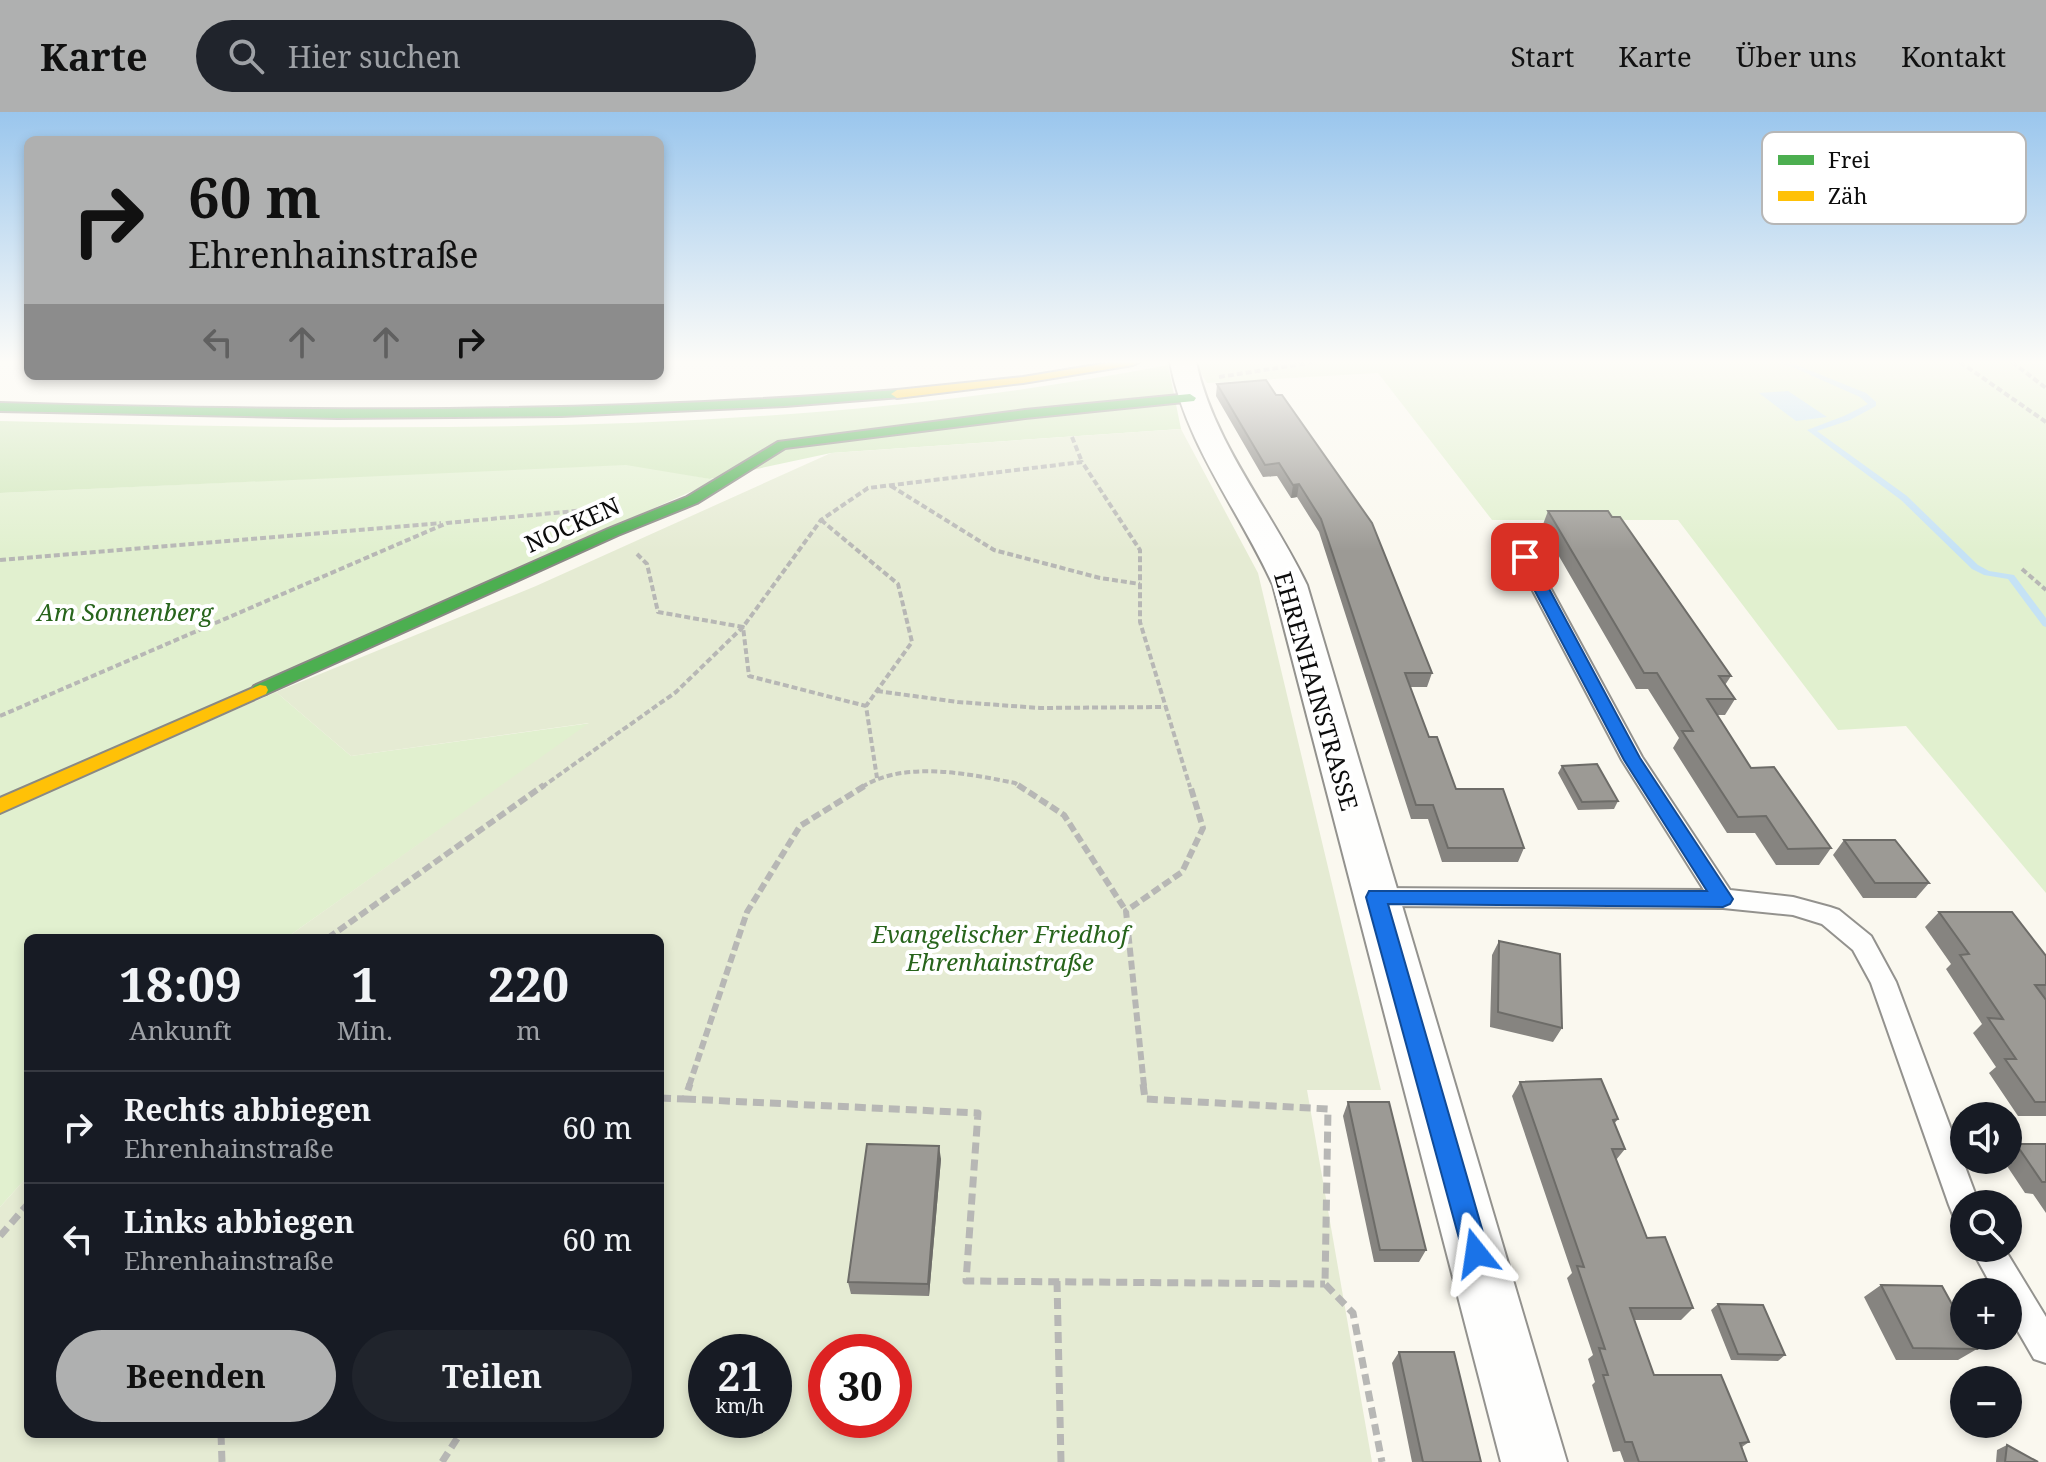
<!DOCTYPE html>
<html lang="de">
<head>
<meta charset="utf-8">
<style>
  :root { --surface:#171b24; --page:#20242c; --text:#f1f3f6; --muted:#9ea1a6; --line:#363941; --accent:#afb0b0 }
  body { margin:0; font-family:"Noto Serif",serif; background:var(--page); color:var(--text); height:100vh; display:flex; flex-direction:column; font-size:30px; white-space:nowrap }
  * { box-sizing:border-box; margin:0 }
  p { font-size:26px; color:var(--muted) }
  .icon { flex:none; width:44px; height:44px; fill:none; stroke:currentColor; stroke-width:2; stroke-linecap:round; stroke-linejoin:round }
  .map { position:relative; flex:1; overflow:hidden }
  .details { position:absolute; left:24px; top:822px; width:640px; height:504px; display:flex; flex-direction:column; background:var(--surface); border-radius:12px; box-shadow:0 4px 12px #0003 }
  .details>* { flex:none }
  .hud { position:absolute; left:24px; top:24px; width:640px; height:244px; border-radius:12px; box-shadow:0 4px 12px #0003; background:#afb0b0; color:#111; overflow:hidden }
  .buttons { position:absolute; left:1950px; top:990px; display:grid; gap:16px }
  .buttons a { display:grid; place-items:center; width:72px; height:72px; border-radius:50%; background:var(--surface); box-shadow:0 4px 12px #0003; font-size:40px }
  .speed { position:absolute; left:688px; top:1222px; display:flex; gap:16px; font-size:40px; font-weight:700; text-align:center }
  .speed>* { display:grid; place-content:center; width:104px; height:104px; border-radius:50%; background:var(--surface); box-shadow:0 4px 12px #0003; line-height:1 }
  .speed small { font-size:20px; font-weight:400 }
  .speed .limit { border:12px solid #d22; background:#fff; color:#111 }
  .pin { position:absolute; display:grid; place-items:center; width:68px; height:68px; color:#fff; margin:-34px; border-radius:16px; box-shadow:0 4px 12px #0006 }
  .me { position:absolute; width:88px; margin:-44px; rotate:345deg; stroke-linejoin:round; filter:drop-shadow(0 0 6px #0008) }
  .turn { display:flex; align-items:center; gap:28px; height:168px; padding:0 32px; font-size:36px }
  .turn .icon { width:104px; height:104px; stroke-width:2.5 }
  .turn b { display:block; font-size:56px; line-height:68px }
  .lanes { display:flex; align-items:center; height:76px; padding:0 32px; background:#0003; justify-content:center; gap:40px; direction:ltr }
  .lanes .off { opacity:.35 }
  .eta { display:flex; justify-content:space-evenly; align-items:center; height:136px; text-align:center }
  .eta b { font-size:48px; font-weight:700; line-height:56px }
  .action { display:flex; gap:16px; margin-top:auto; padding:16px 32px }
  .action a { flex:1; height:92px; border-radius:48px; background:var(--accent); color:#111; font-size:32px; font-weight:700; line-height:92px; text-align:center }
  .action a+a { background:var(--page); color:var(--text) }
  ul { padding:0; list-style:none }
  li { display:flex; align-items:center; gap:24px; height:112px; padding:0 32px; border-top:2px solid var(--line) }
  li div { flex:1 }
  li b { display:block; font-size:30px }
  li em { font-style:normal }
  header { display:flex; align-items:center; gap:48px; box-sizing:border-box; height:112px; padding:0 40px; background:var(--accent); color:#111 }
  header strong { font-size:38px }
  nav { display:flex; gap:44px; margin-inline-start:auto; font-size:28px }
  .search { width:560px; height:72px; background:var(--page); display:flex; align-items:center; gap:20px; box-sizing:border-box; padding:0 28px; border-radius:44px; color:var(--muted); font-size:30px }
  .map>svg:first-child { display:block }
</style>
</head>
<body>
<header>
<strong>Karte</strong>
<div class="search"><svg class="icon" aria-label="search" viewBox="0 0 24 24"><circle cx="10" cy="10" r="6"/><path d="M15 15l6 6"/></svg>Hier suchen</div>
<nav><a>Start</a><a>Karte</a><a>Über uns</a><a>Kontakt</a></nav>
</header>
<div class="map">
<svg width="2046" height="1350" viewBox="0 0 2046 1350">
  <rect width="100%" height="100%" fill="#faf8ef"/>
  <path fill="#e1f0cf" d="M1194 250H2046V781L1906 614 1838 618 1678 408H1492L1378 261 1207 271Z
    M626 352 717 368 0 688V381Z
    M276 580 351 644 591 611 286 826H28V1064L0 1095V701Z"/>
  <path fill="#d1e8bc" d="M1168 253 1181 317 831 341 710 367 626 353 0 381V309C389 319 785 327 1168 253Z"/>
  <path fill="#e5ebd3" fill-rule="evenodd" d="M1181 317 1258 461 1381 978H1307L1372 1350H0V1095L28 1064V1322H660V826H286L589 611 351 644 276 580 536 474 831 341ZM706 1240H774V1308H706ZM826 1240H894V1308H826Z"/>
  <path fill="#c5e2f5" d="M1788 279 1827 305 1796 309 1759 281Z"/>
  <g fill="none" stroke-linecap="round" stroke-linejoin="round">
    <path fill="#c5e2f5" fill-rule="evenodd" d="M1781 250H1789L1866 281 1876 290V294L1850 308 1817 319 1907 384 1978 453 1989 459 2014 463 2046 506V515L2043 514 2008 467 1984 463 1972 457 1901 388 1807 318 1844 304 1868 292 1860 285Z"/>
    <g stroke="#93928e" stroke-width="4">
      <path id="lane" d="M1511 415 1520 420 1642 645 1730 778 1793 785 1830 795 1839 798 1871 824 1896 870 1979 1092H1964V1108L1953 1103 1949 1093 1871 871 1853 838 1822 812 1793 803 1723 796 1376 794 1367 792 1364 785 1367 778 1376 776 1704 778 1622 648 1502 420Z
        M1971 1136H2004L2046 1205V1251L2034 1247 2008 1202V1180H1995Z"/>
    </g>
    <g stroke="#93928e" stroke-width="4">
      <path id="street" d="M1170 250H1196C1214 332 1271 398 1307 473L1567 1350H1501L1273 473C1239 398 1185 332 1170 250Z"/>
    </g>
    <g stroke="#8a8985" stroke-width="4">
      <path id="fast" d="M897 278 903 282 901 285 785 294 561 304 337 306 0 299V291C300 300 598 302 897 278Z
        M1190 282 1196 286 1194 289 1025 306 785 336 697 391 618 423 266 582 260 583 252 578 254 574 608 417 687 385 778 330 1025 298Z"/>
    </g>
    <g stroke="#8a8985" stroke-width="4">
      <path id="slow" d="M1114 250H1139L1133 253 1023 271 897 286 891 282 897 278 1023 265Z
        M260 573 266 574 268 578 266 582 0 701V686Z"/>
    </g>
    <path stroke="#b7b7b5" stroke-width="4" stroke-dasharray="6 3" stroke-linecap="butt" d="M1960 250 2046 310
      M2012 250 2046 276
      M1219 265 1315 250
      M1072 325 1082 350
      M891 374 994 438 1100 466 1140 472
      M821 408 898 472 912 530 866 594 877 666
      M637 442 647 452 658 500 743 515 749 564 866 594
      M0 448 441 411
      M2022 457 2046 478
      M877 579 958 590 1040 596 1166 595
      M0 604 447 411 586 398
      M542 675 676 580 743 515 821 408 868 376 1082 350 1140 438V510L1190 675
      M862 675C905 648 969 662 1015 671L1021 675"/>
    <path stroke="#b7b7b5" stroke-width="6" stroke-dasharray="9 4" stroke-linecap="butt" d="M1018 673 1064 703 1126 799
      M328 826 544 673
      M689 974 747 800 800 714 866 673
      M1144 974 1126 799 1182 760 1203 716 1190 673"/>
    <path stroke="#b7b7b5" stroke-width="7" stroke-dasharray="11 6" stroke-linecap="butt" d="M1143 972 1145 987 1328 997 1325 1172 1353 1201 1382 1350
      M660 986 685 987 690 972
      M685 987 978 1001 966 1169 1325 1172
      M0 1124 28 1092
      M1057 1169 1061 1350
      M221 1322 222 1350
      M442 1350 460 1322"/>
    <use href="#lane" fill="#fefefd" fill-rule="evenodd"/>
    <use href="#street" fill="#fefefd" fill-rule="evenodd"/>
    <use href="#fast" fill="#4caf50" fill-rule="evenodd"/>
    <use href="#slow" fill="#ffc107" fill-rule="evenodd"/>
  </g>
  <path fill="#868480" d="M1266 268 1432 561 1427 575H1410L1429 625 1456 677 1524 736 1518 750H1442L1428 707H1411L1319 420 1297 385 1291 386 1277 364 1263 365 1216 284 1217 272Z
    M1548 399 1731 564 1725 573 1735 587 1725 603H1717L1751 656 1831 736 1819 753H1776L1755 721H1727L1673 636 1679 626 1648 577H1636L1542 415Z
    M1562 654 1618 689 1614 697 1578 698 1558 661Z
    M1844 728 1929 771 1916 786H1863L1833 743Z
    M1939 800 2046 844V1004H2018L1989 961 1996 955 1973 921 1982 912 1946 857 1951 852 1925 815Z
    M1499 829 1562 916 1553 930 1490 915 1492 843Z
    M1520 970 1618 1007 1614 1012 1625 1037 1616 1048 1647 1126 1693 1196 1681 1208H1634L1654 1263 1749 1330 1742 1335 1747 1350H1624L1620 1339 1613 1340 1592 1273 1595 1270 1588 1247 1593 1243 1567 1166 1572 1161 1512 984Z
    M1348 990 1426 1138 1419 1150H1374L1343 1004Z
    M2016 1032H2046V1101L2033 1082 2025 1081 2003 1048H2008V1039Z
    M941 1047 929 1184 851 1182 848 1170Z
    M1881 1173 1977 1237 1958 1248H1896L1864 1185Z
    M1718 1192 1785 1243 1778 1249 1731 1248 1711 1198Z
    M1399 1240 1481 1350H1412L1392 1251Z
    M2007 1333 2038 1350H1996L1997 1338Z"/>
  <path fill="#6d6c68" d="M1299 372 1297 385 1291 386 1293 373Z
    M939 1034 941 1047 929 1184 928 1172Z"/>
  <path fill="#9c9a95" stroke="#6d6c68" stroke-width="2" d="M1266 268 1276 283H1282L1372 411 1432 561H1405L1429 625H1437L1456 677H1503L1524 736H1448L1433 693H1416L1321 407 1299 372 1293 373 1279 351 1265 353 1217 272Z
    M1548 399H1608L1612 405H1620L1731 564H1719L1735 587H1707L1751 656 1774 655 1831 736 1788 737 1766 704 1738 705 1682 619H1693L1657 561H1644Z
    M1597 652 1618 689 1582 690 1562 654Z
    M1844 728H1895L1929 771H1875Z
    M1939 800H2012L2046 844V873H2035L2046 888V990H2035L2005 947H2016L1988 906 2003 907 1960 843 1969 842Z
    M1499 829 1560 842 1562 916 1498 900Z
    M1601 967 1618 1007 1613 1008 1625 1037H1612L1647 1126 1665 1125 1693 1196H1630L1654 1263H1721L1749 1330 1740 1331 1747 1350H1639L1632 1330H1625L1603 1263H1608L1599 1236 1605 1237 1577 1154 1584 1155 1520 970Z
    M1348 990H1389L1426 1138H1380Z
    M867 1032 939 1034 928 1172 848 1170Z
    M2016 1032H2046V1070H2042Z
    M1881 1173 1942 1174 1964 1214V1224H1970L1977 1237 1913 1236Z
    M1718 1192 1763 1193 1785 1243 1738 1242Z
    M1399 1240H1454L1481 1350H1423Z
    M2007 1333 2038 1350H2005Z"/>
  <linearGradient id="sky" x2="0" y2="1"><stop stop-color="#9ac6ed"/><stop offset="0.57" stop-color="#fdfcf8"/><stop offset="1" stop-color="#fdfcf8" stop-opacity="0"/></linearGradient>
  <rect width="2046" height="439" fill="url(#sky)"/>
  <path fill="#1a73e8" stroke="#114b97" stroke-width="2" d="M1525 441 1532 445 1640 646 1733 787 1730 792 1723 795 1388 792 1489 1141 1485 1150 1476 1154 1467 1150 1463 1141 1366 785 1369 779H1707L1624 648 1517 445Z"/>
  <g text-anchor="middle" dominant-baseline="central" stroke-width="8" stroke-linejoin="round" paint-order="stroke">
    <g font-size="24" fill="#0c0c0c" stroke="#fff">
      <text transform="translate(572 412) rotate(-24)">NOCKEN</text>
      <text transform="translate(1317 579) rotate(74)">EHRENHAINSTRASSE</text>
    </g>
    <g font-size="24" font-style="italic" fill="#27641b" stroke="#fff">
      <text x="125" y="499">Am Sonnenberg</text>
      <text x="1000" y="821">Evangelischer Friedhof<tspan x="1000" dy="28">Ehrenhainstraße</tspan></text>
    </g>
  </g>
  <rect x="1762" y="20" width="264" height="92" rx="12" fill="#fff" stroke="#b6b6b6" stroke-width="2"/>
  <rect x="1778" y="43" width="36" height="10" fill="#4caf50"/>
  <rect x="1778" y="79" width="36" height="10" fill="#ffc107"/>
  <g font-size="22" fill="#0c0c0c">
    <text x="1828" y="56">Frei</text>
    <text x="1828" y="92">Zäh</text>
  </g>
</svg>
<div class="buttons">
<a><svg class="icon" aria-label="sound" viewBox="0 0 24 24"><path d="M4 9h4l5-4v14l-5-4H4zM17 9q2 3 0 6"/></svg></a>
<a><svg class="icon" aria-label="search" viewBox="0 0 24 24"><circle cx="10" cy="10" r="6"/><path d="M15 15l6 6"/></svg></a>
<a>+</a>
<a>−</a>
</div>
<div class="speed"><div>21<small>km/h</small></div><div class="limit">30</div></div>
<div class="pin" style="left:1525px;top:445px;background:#d93025"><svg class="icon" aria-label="arrive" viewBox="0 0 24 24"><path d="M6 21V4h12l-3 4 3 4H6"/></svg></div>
<svg class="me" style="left:1476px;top:1141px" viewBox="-20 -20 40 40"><path d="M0-17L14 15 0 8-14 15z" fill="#1a73e8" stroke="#fff" stroke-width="4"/></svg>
<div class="hud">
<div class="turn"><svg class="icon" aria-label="right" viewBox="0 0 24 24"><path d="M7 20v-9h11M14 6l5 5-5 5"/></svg><div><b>60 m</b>Ehrenhainstraße</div></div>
<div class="lanes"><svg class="icon off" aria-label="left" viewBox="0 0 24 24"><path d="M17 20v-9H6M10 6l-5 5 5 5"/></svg><svg class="icon off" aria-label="ahead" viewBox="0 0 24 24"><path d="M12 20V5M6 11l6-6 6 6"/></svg><svg class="icon off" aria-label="ahead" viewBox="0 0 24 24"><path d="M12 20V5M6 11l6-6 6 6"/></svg><svg class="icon" aria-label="right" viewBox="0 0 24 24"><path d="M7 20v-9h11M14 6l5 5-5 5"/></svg></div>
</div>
<section class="details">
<div class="eta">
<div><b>18:09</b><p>Ankunft</p></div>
<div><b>1</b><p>Min.</p></div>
<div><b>220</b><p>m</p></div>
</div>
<ul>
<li><svg class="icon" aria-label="right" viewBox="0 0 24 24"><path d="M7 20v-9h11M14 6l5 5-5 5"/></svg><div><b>Rechts abbiegen</b><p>Ehrenhainstraße</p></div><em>60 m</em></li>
<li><svg class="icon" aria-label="left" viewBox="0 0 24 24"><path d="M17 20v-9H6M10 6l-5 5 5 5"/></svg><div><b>Links abbiegen</b><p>Ehrenhainstraße</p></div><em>60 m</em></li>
</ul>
<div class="action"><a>Beenden</a><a>Teilen</a></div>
</section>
</div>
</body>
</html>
